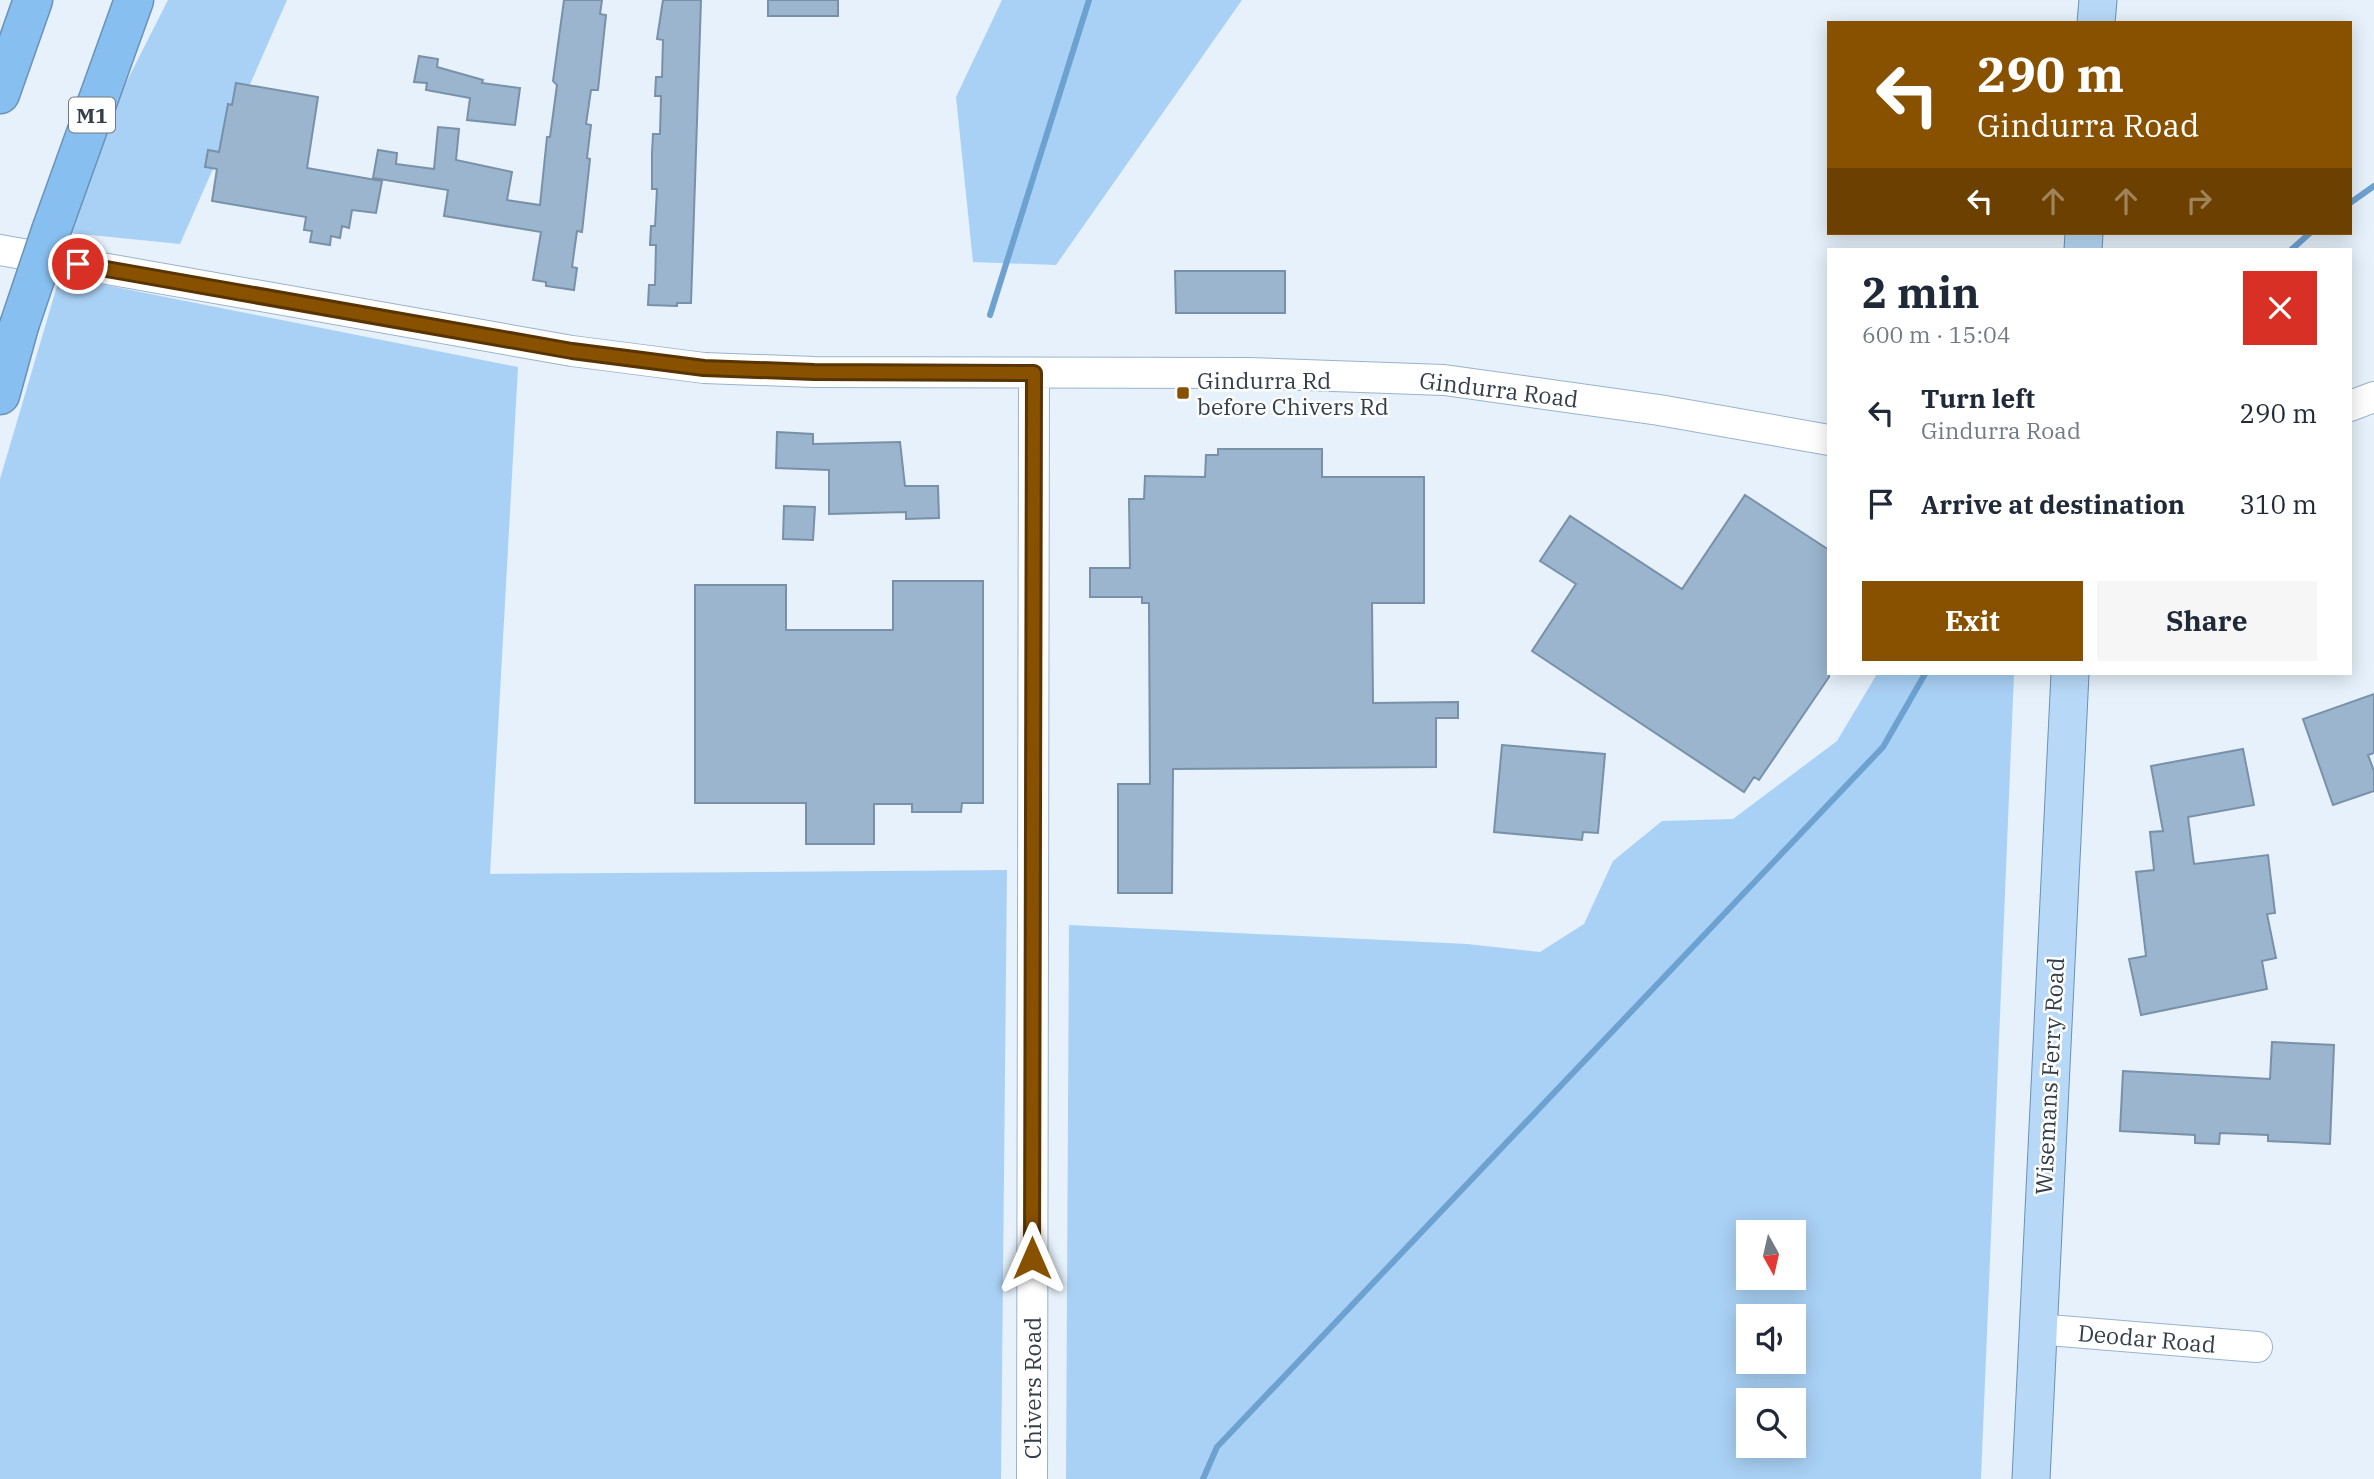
<!DOCTYPE html>
<html lang="en">
<head>
<meta charset="utf-8">
<style>
  :root { --surface:#fff; --page:#f6f6f7; --text:#1f2937; --muted:#747a83; --accent:#885100 }
  body { margin:0; font-family:"IBM Plex Serif",serif; background:var(--page); color:var(--text); height:100vh; display:flex; flex-direction:column; font-size:26px; white-space:nowrap }
  * { box-sizing:border-box; margin:0 }
  p { font-size:23px; color:var(--muted) }
  .icon { flex:none; width:38px; height:38px; fill:none; stroke:currentColor; stroke-width:2; stroke-linecap:round; stroke-linejoin:round }
  .map { position:relative; flex:1; overflow:hidden }
  .panel { position:absolute; left:1827px; top:248px; width:525px; height:427px; display:flex; flex-direction:column; background:var(--surface); border-radius:0px; box-shadow:0 4px 18px #0003 }
  .panel>* { flex:none }
  .banner { position:absolute; left:1827px; top:21px; width:525px; height:214px; border-radius:0px; box-shadow:0 4px 18px #0003; background:#885100; color:#fff; overflow:hidden }
  .needle { width:46px; rotate:172deg }
  .tools { position:absolute; left:1736px; top:1220px; display:grid; gap:14px }
  .tools a { display:grid; place-items:center; width:70px; height:70px; border-radius:0px; background:var(--surface); box-shadow:0 4px 18px #0003; font-size:35px }
  .pin { position:absolute; display:grid; place-items:center; width:60px; height:60px; color:#fff; margin:-30px; border:4px solid #fff; border-radius:50%; box-shadow:0 2px 7px #0007 }
  .me { position:absolute; width:77px; margin:-38px; rotate:0deg; stroke-linejoin:round; filter:drop-shadow(0 0 5px #0008) }
  .turn { display:flex; align-items:center; gap:24px; height:147px; padding:0 35px; font-size:32px }
  .turn .icon { width:91px; height:91px; stroke-width:2.5 }
  .turn b { display:block; font-size:49px; line-height:60px }
  .lanes { display:flex; align-items:center; height:66px; padding:0 35px; background:#0003; justify-content:center; gap:35px; direction:ltr }
  .lanes .off { opacity:.35 }
  .round { display:grid; place-items:center; flex:none; width:74px; height:74px; border-radius:0px; background:var(--page) }
  .head { display:flex; align-items:center; justify-content:space-between; height:119px; padding:0 35px }
  h1 { font-size:42px; font-weight:700; line-height:52px }
  .action { display:flex; gap:14px; margin-top:auto; padding:14px 35px }
  .action a { flex:1; height:80px; border-radius:0px; background:var(--accent); color:#fff; font-size:28px; font-weight:700; line-height:80px; text-align:center }
  .action a+a { background:var(--page); color:var(--text) }
  ul { padding:0; list-style:none }
  li { display:flex; align-items:center; gap:21px; height:91px; padding:0 35px }
  li div { flex:1 }
  li b { display:block; font-size:26px }
  li em { font-style:normal }
  .map>svg:first-child { display:block }
</style>
</head>
<body>
<div class="map">
<svg width="2374" height="1479" viewBox="0 0 2374 1479">
  <rect width="100%" height="100%" fill="#e6f1fb"/>
  <path fill="#a9d1f5" fill-rule="evenodd" d="M168 0H287L180 244 51 231Z
    M1002 0H1242L1056 265 973 262 956 97Z
    M60 276 518 367 490 874 1007 870 1001 1479H0V479Z
    M1877 674H2014L1981 1479H1066L1069 925 1467 944 1540 952 1584 924 1613 861 1662 821 1733 819 1837 741ZM1748 1232H1794V1278H1748ZM1794 1316V1362H1748V1316ZM1794 1400V1446H1748V1400Z"/>
  <g fill="none" stroke-linecap="round" stroke-linejoin="round">
    <path stroke="#6da2d0" stroke-width="6" d="M2350 203 2374 186
      M2291 250 2310 233
      M990 315 1089 0
      M1203 1479 1217 1447 1883 747 1925 674"/>
  </g>
  <path fill="#9bb5ce" stroke="#7891a8" stroke-width="2" d="M564 0H602L600 14 606 15 598 90H591L586 124 591 125 587 158 590 159 582 232 577 231 572 267 577 268 574 290 546 286V282L533 280 541 232 444 216 448 190 373 178 378 150 397 153 396 164 434 169 438 127 459 129 456 160 512 172 507 200 540 205 547 137H550L557 85 553 81Z
    M663 0H701L691 303H677V306L648 305 649 285H655L656 245H650L651 226H655L657 189H652V153L653 134H660L661 96H655L656 77H662L663 40 657 39Z
    M768 0H838V16H768Z
    M419 56 438 59 437 67 483 80 482 83 520 88 515 125 467 120 470 98 426 90 427 83 414 82Z
    M236 83 318 97 307 168 382 181 376 213 352 210 349 228 342 226 340 238 331 236 330 245 310 242 312 231 304 230 306 217 212 201 217 169 205 167 208 150 219 152 228 104 232 105Z
    M1175 271H1285V313H1176Z
    M777 432 813 434V444L900 442 905 486H938L939 518 906 519V512L829 514V470L776 468Z
    M1218 449H1322V477H1424V603H1372L1373 703 1458 702V718H1436V767L1173 769 1172 893H1118V784H1150L1149 603H1142V597H1090V568H1130L1129 499H1144L1145 476 1205 477 1206 455H1218Z
    M1745 495 1829 550V677L1759 780 1754 777 1744 792 1532 651 1576 584 1540 561 1570 516 1682 589Z
    M784 506 815 507 813 540 783 539Z
    M893 581H983V803H962L961 812H912V804H874V844H806V803H695V585H786V630H893Z
    M2374 694V753L2368 755 2374 771V791L2333 805 2303 719Z
    M1502 745 1605 754 1598 833 1583 832 1582 840 1494 832Z
    M2243 749 2254 805 2188 817 2194 864 2268 855 2275 913 2267 914 2276 958 2262 961 2267 989 2141 1015 2129 959 2146 956 2136 872 2154 870 2150 832 2163 831 2151 766Z
    M2272 1042 2334 1045 2330 1144 2268 1141V1135L2220 1133 2219 1144 2195 1143V1135L2120 1131 2123 1071 2270 1079Z"/>
  <g fill="none" stroke-linecap="round" stroke-linejoin="round">
    <g stroke="#99b3cb" stroke-width="32">
      <path id="minor" d="M0 250 572 351 704 368 814 372 1249 373 1444 380 1659 410 1829 440
        M2350 406 2374 397
        M2036 1329 2257 1347
        M1032 1479 1034 373"/>
    </g>
    <g stroke="#6a92b6" stroke-width="39">
      <path id="major" d="M2096 23 2098 0
        M2083 250 2084 233
        M2031 1479 2070 674"/>
    </g>
    <g stroke="#6a92b6" stroke-width="41">
      <path id="highway" d="M0 94 33 0
        M51 231 134 0
        M0 395 19 326"/>
    </g>
    <use href="#minor" stroke="#fff" stroke-width="30"/>
    <use href="#major" stroke="#b7d9f7" stroke-width="37"/>
    <use href="#highway" stroke="#87bff1" stroke-width="38"/>
    <g stroke="#6a92b6" stroke-width="41" stroke-linecap="butt">
      <path id="highway-bridge" d="M19 326 51 231"/>
    </g>
    <use href="#highway-bridge" stroke="#87bff1" stroke-width="38"/>
  </g>
  <g fill="none" stroke-linecap="round" stroke-linejoin="round">
    <g stroke="#583500" stroke-width="18">
      <path id="route" d="M78 264 572 351 704 368 814 372 1034 373 1032 1258"/>
    </g>
    <use href="#route" stroke="#885100" stroke-width="12"/>
  </g>
  <rect fill="#885100" stroke="#fff" stroke-width="2.5" x="1176" y="386" width="14" height="14" rx="3.5"/>
  <g text-anchor="middle" dominant-baseline="central" stroke-width="5" stroke-linejoin="round" paint-order="stroke">
    <rect fill="#fff" stroke="#70787f" stroke-width="2" x="69" y="97.5" width="46" height="35" rx="5"/>
    <g font-size="21" font-weight="bold" fill="#333e48">
      <text x="92" y="115">M1</text>
    </g>
    <g font-size="23" fill="#333e48" stroke="#fff" text-anchor="start">
      <text x="1197" y="380">Gindurra Rd<tspan x="1197" dy="26">before Chivers Rd</tspan></text>
    </g>
    <g font-size="23" fill="#333e48" stroke="#fff">
      <text transform="translate(1499 389) rotate(7)">Gindurra Road</text>
      <text transform="translate(2049 1076) rotate(-87)">Wisemans Ferry Road</text>
      <text transform="translate(2147 1338) rotate(5)">Deodar Road</text>
      <text transform="translate(1032 1388) rotate(-90)">Chivers Road</text>
    </g>
  </g>
</svg>
<div class="tools">
<a><svg class="needle" viewBox="-14 -14 28 28"><path d="M0-13l5 13h-10z" fill="#e53935"/><path d="M0 13l5-13h-10z" fill="#747a83"/></svg></a>
<a><svg class="icon" aria-label="sound" viewBox="0 0 24 24"><path d="M4 9h4l5-4v14l-5-4H4zM17 9q2 3 0 6"/></svg></a>
<a><svg class="icon" aria-label="search" viewBox="0 0 24 24"><circle cx="10" cy="10" r="6"/><path d="M15 15l6 6"/></svg></a>
</div>
<div class="pin" style="left:78px;top:264px;background:#d93025"><svg class="icon" aria-label="arrive" viewBox="0 0 24 24"><path d="M6 21V4h12l-3 4 3 4H6"/></svg></div>
<svg class="me" style="left:1032px;top:1258px" viewBox="-20 -20 40 40"><path d="M0-17L14 15 0 8-14 15z" fill="#885100" stroke="#fff" stroke-width="4"/></svg>
<div class="banner">
<div class="turn"><svg class="icon" aria-label="left" viewBox="0 0 24 24"><path d="M17 20v-9H6M10 6l-5 5 5 5"/></svg><div><b>290 m</b>Gindurra Road</div></div>
<div class="lanes"><svg class="icon" aria-label="left" viewBox="0 0 24 24"><path d="M17 20v-9H6M10 6l-5 5 5 5"/></svg><svg class="icon off" aria-label="ahead" viewBox="0 0 24 24"><path d="M12 20V5M6 11l6-6 6 6"/></svg><svg class="icon off" aria-label="ahead" viewBox="0 0 24 24"><path d="M12 20V5M6 11l6-6 6 6"/></svg><svg class="icon off" aria-label="right" viewBox="0 0 24 24"><path d="M7 20v-9h11M14 6l5 5-5 5"/></svg></div>
</div>
<section class="panel">
<div class="head"><div><h1>2 min</h1><p>600 m · 15:04</p></div><a class="round" style="background:#d93025;color:#fff"><svg class="icon" aria-label="close" viewBox="0 0 24 24"><path d="M6 6l12 12M18 6L6 18"/></svg></a></div>
<ul>
<li><svg class="icon" aria-label="left" viewBox="0 0 24 24"><path d="M17 20v-9H6M10 6l-5 5 5 5"/></svg><div><b>Turn left</b><p>Gindurra Road</p></div><em>290 m</em></li>
<li><svg class="icon" aria-label="arrive" viewBox="0 0 24 24"><path d="M6 21V4h12l-3 4 3 4H6"/></svg><div><b>Arrive at destination</b></div><em>310 m</em></li>
</ul>
<div class="action"><a>Exit</a><a>Share</a></div>
</section>
</div>
</body>
</html>
